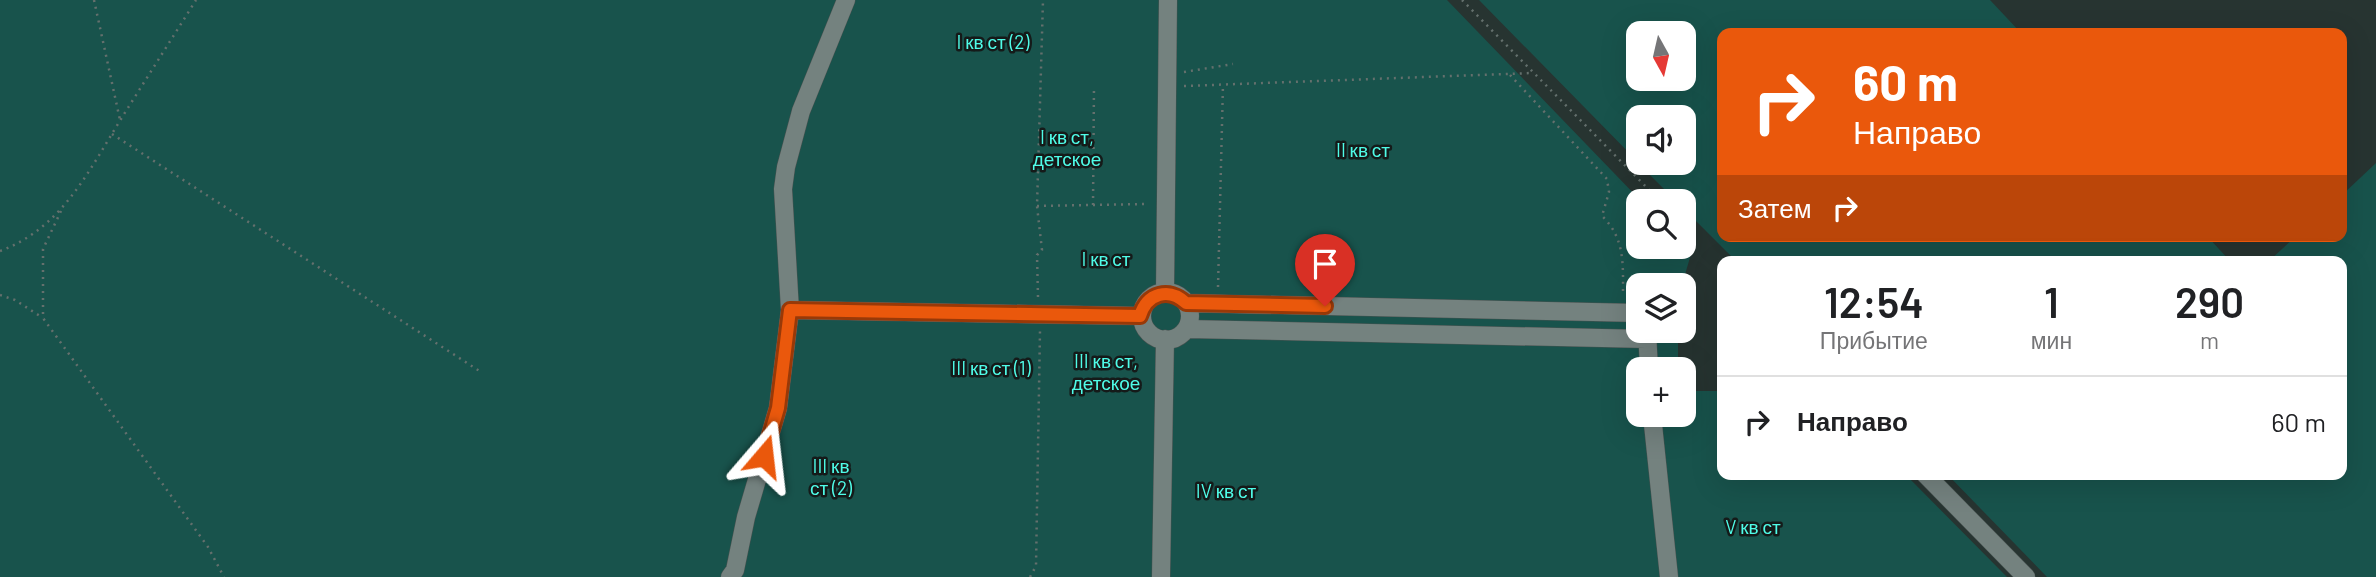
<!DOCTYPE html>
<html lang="ru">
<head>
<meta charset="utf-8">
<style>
  :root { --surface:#fff; --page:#f6f6f6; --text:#202124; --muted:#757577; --line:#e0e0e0 }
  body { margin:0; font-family:Barlow,sans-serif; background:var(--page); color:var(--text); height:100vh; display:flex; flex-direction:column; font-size:26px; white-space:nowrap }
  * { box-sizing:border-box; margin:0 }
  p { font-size:23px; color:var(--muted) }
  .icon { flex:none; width:38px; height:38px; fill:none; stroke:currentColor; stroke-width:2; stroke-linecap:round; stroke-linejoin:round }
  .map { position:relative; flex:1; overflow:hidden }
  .sheet { position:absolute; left:1717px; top:256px; width:630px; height:224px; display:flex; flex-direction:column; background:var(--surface); border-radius:14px; box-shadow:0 7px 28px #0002 }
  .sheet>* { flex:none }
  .hud { position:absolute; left:1717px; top:28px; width:630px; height:214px; border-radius:14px; box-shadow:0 7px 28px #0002; background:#ea580c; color:#fff; overflow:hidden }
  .needle { width:46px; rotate:172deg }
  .buttons { position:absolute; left:1626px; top:21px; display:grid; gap:14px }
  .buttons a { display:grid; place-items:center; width:70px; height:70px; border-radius:14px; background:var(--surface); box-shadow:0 7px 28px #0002; font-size:35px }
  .pin { position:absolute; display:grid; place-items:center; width:60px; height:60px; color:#fff; margin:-72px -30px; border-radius:50% 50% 50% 0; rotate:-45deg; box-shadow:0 0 7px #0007 }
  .pin .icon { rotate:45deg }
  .me { position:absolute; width:77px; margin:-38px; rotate:17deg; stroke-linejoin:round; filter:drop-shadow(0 0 5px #0008) }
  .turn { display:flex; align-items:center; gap:24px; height:147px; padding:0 21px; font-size:32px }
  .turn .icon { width:91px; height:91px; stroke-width:2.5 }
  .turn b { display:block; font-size:49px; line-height:60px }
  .then { display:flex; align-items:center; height:66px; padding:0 21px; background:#0003; gap:14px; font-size:26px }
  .eta { display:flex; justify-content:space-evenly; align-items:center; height:119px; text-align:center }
  .eta b { font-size:42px; font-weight:600; line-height:49px }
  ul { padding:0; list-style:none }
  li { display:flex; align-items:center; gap:21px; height:91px; padding:0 21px; border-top:2px solid var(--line) }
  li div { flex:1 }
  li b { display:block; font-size:26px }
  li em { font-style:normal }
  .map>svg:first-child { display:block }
</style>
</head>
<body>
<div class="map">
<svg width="2376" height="577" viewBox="0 0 2376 577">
  <rect width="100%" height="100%" fill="#273431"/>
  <path fill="#18534c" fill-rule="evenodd" d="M0 0H1447L1641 201H1638V247H1684L1691 254 1682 285H1638V331H1678V369H1638V415H1684V391H1722V474H1905L2007 577H0Z
    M1479 0H1990L2021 33H1722V236H2207L2230 261H1736L1684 209V201H1676L1638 163H1684V117H1638V162ZM1638 33H1684V79H1638Z
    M2376 163V577H2047L1947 474H2342V261H2269L2296 236H2342V195Z"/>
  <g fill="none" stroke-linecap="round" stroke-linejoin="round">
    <g stroke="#475250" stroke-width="19">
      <path id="minor" d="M1142 316a24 24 0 1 1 48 0a24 24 0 1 1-48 0Z
        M1165 293 1168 0
        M1186 303 1638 313
        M790 310 1140 316
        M1187 329 1646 339
        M1647 331 1649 369
        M1652 415 1669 577
        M1925 474 2026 577
        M730 577 735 570 746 517 778 408 790 310 783 189 786 167 801 111 846 0
        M1161 577 1165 339"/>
    </g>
    <path stroke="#64706d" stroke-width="2.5" stroke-dasharray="2 5" stroke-linecap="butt" d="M94 0 120 120
      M1462 0 1660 201
      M1184 72 1233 64
      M1510 75 1607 179 1609 192 1602 216C1625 238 1623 264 1623 295
      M1184 86 1532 73
      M112 134 481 372
      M1093 205 1094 86
      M1037 206 1148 204
      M61 211 43 249V318L208 547 224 577
      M1684 225 1696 238
      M0 251C62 228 88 172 121 119 146 79 171 40 196 0
      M1218 287 1223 84
      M0 295 15 300 43 318
      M1038 297 1037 255 1042 250 1037 206 1043 0
      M1030 577 1036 566 1040 331"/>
    <use href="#minor" stroke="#74827f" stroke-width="18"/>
  </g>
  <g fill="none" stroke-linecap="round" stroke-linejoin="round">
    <g stroke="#983908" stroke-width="18">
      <path id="route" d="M764 456 778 408 790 310 1140 316C1147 293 1169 287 1186 303L1325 306"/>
    </g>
    <use href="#route" stroke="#ea580c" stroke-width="12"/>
  </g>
  <g text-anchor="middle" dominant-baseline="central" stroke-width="5" stroke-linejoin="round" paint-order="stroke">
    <g font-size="19" fill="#4ffce8" stroke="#151a19">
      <text x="993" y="41">I кв ст (2)</text>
      <text x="1067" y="136">I кв ст,<tspan x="1067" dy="22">детское</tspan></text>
      <text x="1363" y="149">II кв ст</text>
      <text x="1106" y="258">I кв ст</text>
      <text x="1106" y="360">III кв ст,<tspan x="1106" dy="22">детское</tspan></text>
      <text x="991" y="367">III кв ст (1)</text>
      <text x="831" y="465">III кв<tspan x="831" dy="22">ст (2)</tspan></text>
      <text x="1226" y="490">IV кв ст</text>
      <text x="1753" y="526">V кв ст</text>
    </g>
  </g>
</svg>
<div class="buttons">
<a><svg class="needle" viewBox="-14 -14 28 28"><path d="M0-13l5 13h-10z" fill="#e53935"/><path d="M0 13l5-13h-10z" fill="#757577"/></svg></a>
<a><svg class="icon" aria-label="sound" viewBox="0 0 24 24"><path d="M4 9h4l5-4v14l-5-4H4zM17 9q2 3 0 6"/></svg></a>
<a><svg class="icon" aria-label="search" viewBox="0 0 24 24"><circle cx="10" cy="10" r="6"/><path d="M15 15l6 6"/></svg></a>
<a><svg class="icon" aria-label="layers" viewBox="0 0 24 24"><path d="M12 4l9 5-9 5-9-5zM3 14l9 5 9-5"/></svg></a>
<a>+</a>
</div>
<div class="pin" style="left:1325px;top:306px;background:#d93025"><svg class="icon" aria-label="arrive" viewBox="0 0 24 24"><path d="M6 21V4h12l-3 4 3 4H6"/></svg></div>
<svg class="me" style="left:764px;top:456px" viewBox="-20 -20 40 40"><path d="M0-17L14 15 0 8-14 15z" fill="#ea580c" stroke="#fff" stroke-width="4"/></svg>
<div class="hud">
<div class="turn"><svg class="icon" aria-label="right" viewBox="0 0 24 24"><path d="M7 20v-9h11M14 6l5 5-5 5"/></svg><div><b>60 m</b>Направо</div></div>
<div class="then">Затем<svg class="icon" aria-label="right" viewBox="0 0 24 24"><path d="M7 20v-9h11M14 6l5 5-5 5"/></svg></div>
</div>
<section class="sheet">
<div class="eta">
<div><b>12:54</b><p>Прибытие</p></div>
<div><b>1</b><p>мин</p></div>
<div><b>290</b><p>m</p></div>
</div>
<ul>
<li><svg class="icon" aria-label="right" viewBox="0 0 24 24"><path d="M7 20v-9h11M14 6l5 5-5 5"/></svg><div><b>Направо</b></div><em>60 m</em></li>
</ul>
</section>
</div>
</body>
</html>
